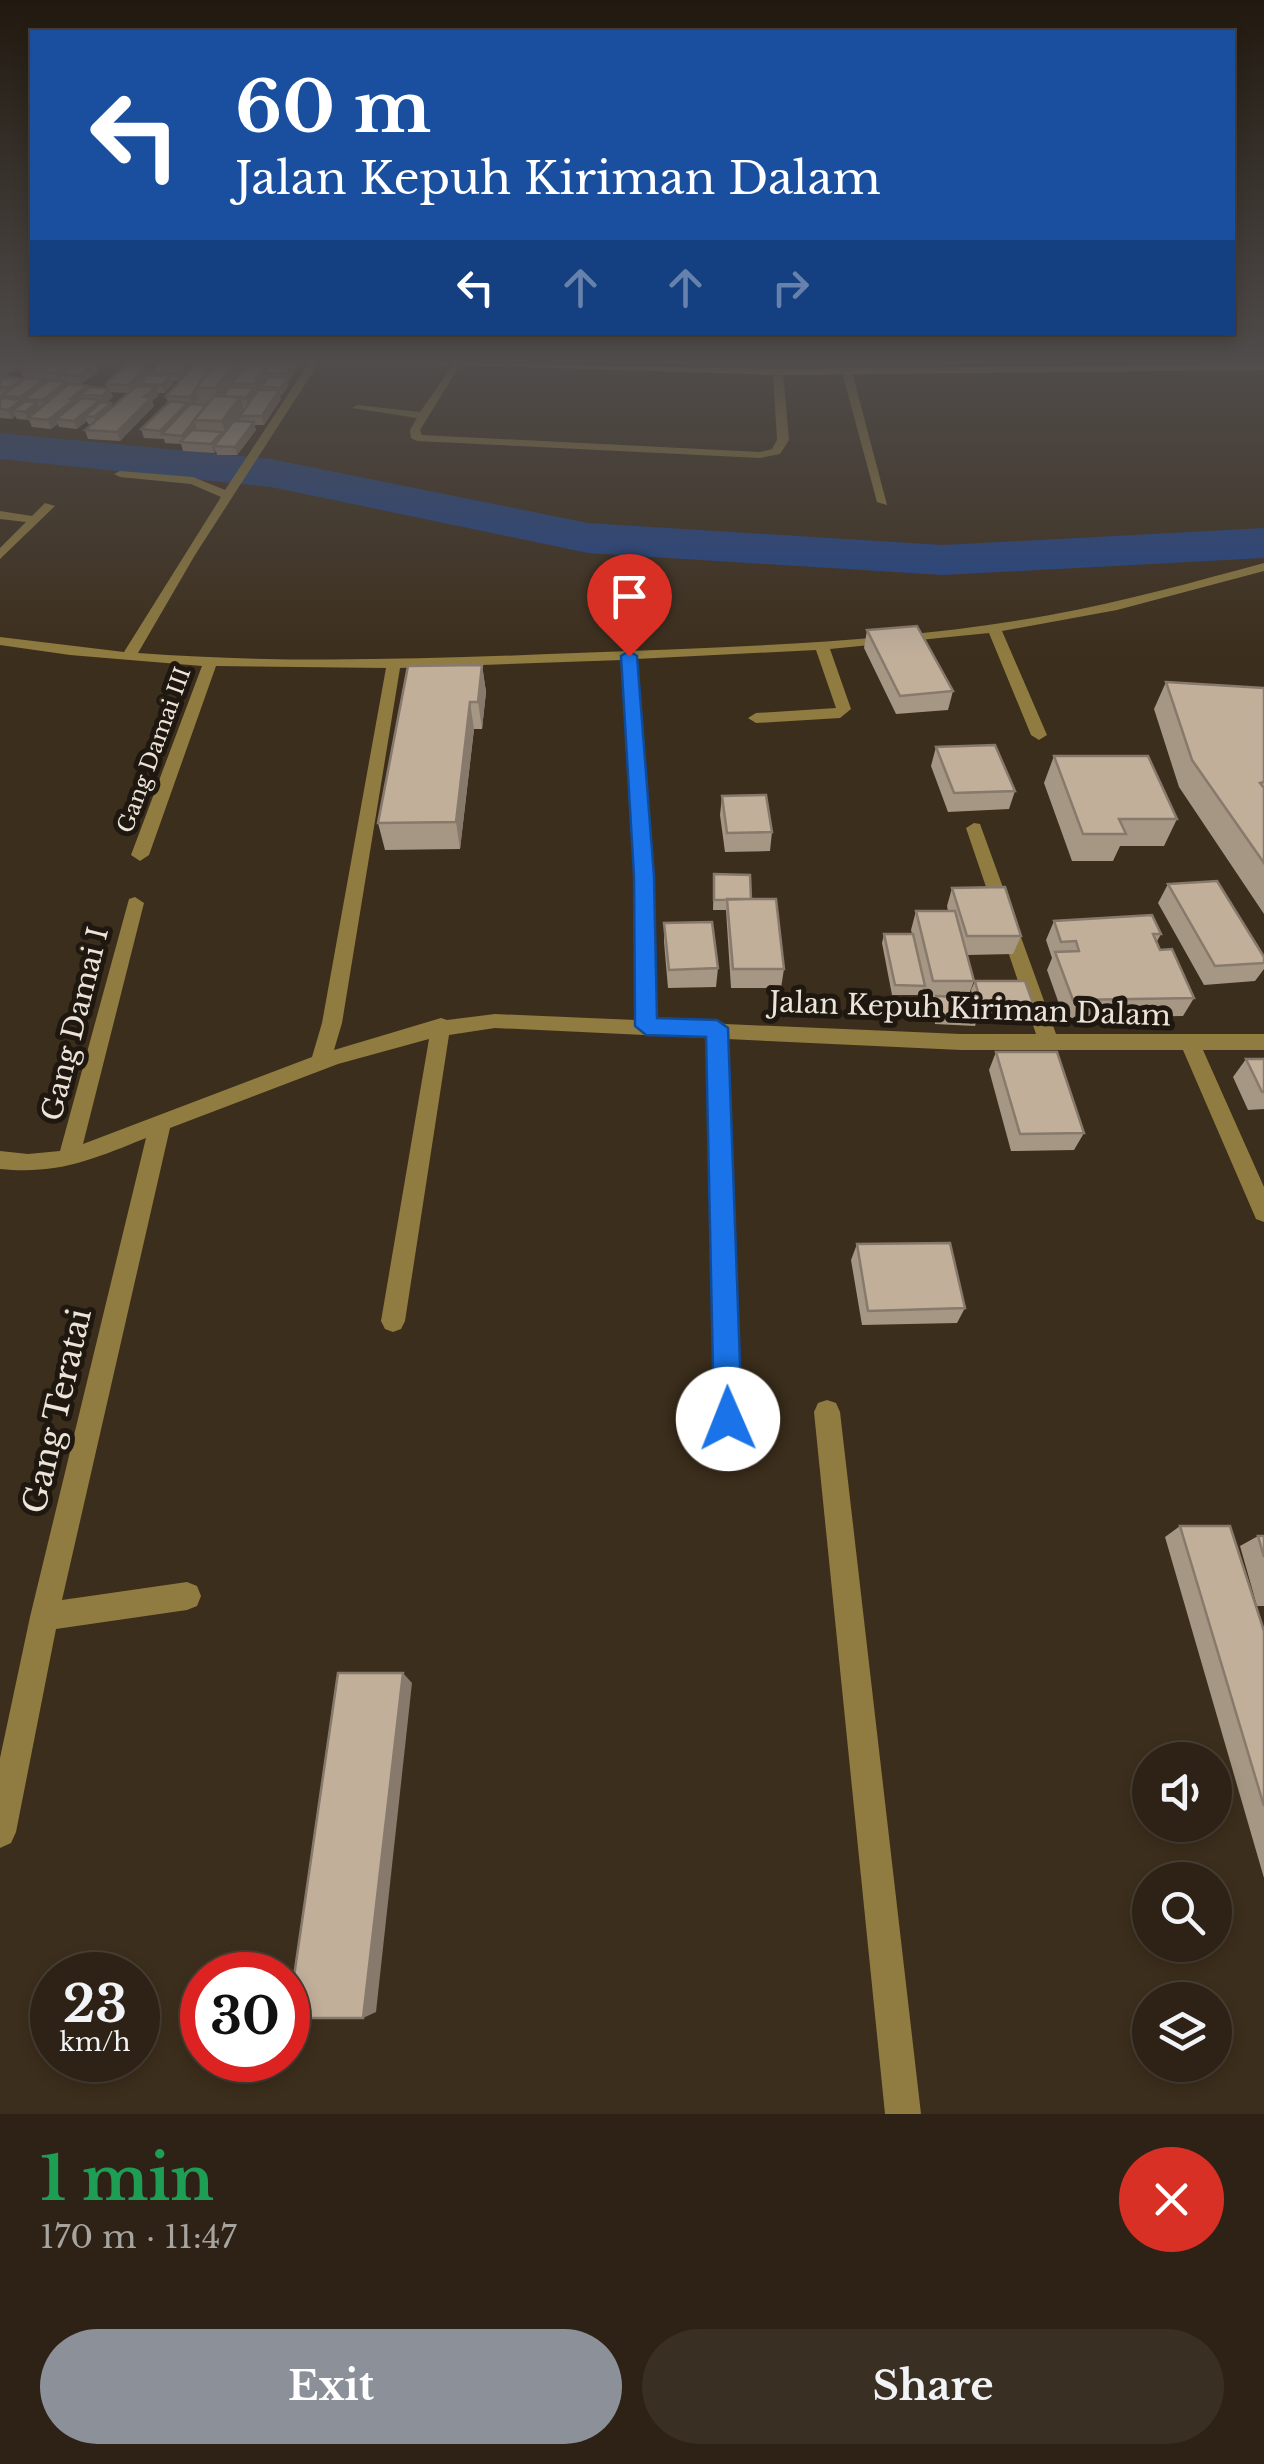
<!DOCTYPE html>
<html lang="en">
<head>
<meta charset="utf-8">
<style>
  :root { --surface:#2d2215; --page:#392f22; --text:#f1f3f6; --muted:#a7a4a0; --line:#483f34; --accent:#8c9099 }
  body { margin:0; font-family:"Libre Baskerville",serif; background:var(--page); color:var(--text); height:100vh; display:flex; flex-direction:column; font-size:38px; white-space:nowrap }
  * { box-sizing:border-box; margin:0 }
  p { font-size:32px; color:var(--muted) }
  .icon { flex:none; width:55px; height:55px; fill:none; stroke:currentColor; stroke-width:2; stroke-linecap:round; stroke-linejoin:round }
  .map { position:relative; height:2114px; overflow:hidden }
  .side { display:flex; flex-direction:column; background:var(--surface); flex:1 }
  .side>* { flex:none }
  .guide { position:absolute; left:30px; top:30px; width:1205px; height:305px; border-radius:0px; box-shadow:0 5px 15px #0003,0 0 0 2px var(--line); background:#1a4fa0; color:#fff; overflow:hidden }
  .controls { position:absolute; left:1132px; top:1742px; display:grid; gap:20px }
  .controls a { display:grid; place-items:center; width:100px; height:100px; border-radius:50%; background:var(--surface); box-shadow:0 5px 15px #0003,0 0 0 2px var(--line); font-size:50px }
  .speed { position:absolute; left:30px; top:1952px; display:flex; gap:20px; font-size:50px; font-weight:700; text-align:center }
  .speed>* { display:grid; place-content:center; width:130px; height:130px; border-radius:50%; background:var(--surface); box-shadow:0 5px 15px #0003,0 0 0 2px var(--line); line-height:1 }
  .speed small { font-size:25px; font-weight:400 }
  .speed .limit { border:15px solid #d22; background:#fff; color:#111 }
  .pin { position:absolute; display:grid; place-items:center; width:85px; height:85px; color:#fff; margin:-102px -42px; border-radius:50% 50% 50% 0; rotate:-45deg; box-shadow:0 0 10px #0007 }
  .pin .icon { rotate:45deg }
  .me { position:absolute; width:110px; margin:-55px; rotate:359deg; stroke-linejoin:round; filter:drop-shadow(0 0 8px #0008) }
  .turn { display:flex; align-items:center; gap:35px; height:210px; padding:0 40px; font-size:45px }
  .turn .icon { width:130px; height:130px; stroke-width:2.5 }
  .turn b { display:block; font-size:70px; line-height:85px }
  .lanes { display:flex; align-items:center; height:95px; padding:0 40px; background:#0003; justify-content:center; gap:50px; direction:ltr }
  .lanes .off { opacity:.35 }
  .round { display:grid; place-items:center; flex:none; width:105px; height:105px; border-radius:52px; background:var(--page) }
  .summary { display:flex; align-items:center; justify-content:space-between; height:170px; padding:0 40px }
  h1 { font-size:60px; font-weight:700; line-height:75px; color:#1e9e55 }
  .button { display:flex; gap:20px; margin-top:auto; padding:20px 40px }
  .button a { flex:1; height:115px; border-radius:60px; background:var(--accent); color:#fff; font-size:40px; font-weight:700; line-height:115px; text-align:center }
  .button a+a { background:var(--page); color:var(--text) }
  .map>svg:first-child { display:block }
</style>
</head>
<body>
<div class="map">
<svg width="1264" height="2114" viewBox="0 0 1264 2114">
  <rect width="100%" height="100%" fill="#3c2e1c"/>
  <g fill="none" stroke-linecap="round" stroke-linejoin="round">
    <path fill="#21458b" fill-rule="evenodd" d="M0 433 271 459 588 523 943 545 1264 528V558L943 575 588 553 271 487 0 459Z"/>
    <path fill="#907c40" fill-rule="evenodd" d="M847 369 852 372 887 505 877 502 842 372Z"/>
    <path fill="#907c40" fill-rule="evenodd" d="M310 361H320L195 555 138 653C283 664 430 659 576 653 735 647 895 643 1050 615 1123 602 1193 582 1264 563V571L1117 610 1002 631 1047 735 1039 740 1031 735 989 633 830 649 851 709 840 718 756 723 748 718 756 713 836 708 816 650 636 659 653 876 656 1021 710 1023 717 1020 725 1024 961 1034H1036L966 828 974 823 980 824 1056 1034H1264V1050H1203L1264 1187V1222L1256 1219 1253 1212 1183 1050H961L727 1039 741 1419 737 1428 728 1432 719 1428 715 1419 707 1038 495 1028 449 1035 405 1321 401 1329 393 1332 385 1329 381 1321 429 1039 338 1064 170 1128 62 1600 187 1582 197 1586 201 1596 197 1606 187 1610 56 1629 16 1832 11 1843 0 1848V1758L30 1617 146 1138C94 1159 58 1175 0 1169V1151L28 1154 60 1151 129 899 135 897 144 903 83 1144 312 1057 322 1023 386 668 216 666 149 855 140 861 131 855 202 666 70 655 0 645V637L124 652 221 497 191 484 120 477 114 474 120 471 193 477 225 490ZM622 660 635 876 636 1020 495 1014 447 1020 441 1018 334 1050 342 1023 400 668Z
      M455 362 460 365 420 430 422 435 760 452 772 449 777 440 773 372 778 369 783 372 789 440 780 454 760 458 417 441 411 438 410 430 417 418 352 408 357 405 420 412Z
      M45 503 55 506 0 559V548L26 522 0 519V511L32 516Z
      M827 1400 836 1403 840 1412 921 2114H885L814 1412 818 1403Z"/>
    <path fill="#c6a63f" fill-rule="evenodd" d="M335 361 778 369 1264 364V370L778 375Z"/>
  </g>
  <path fill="#a69684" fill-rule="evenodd" d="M0 362H21L22 365 12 372H7L9 376 7 377 45 383 63 382 62 380 60 381 46 380 45 377 43 379 23 377 20 369 76 362 95 363 98 372 81 384 66 383 67 386H87L88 389H107L106 384 151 371 189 368 178 381H172L173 384 165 393H157L158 396 152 401 154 406 120 441 88 439 85 430 92 425 88 424 87 421 77 429 59 427 58 424 51 429 32 427 29 420 17 419 15 416 12 419 0 418ZM111 392 128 393 112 407 111 403H106L113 397Z
    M269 362 270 365 296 370 287 382 288 386 280 396 281 399 264 425H254L256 430 237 455H217L216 451 214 453 183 451 181 444 165 443 164 439 144 438 141 429 168 403 166 396 244 366Z
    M867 630 953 691 948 710 896 714 864 648Z
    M482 665 486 692 482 729H474L460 849 385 850 378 823Z
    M1166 682 1264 688V914L1179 787 1154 709Z
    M936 747 1015 791 1009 809 948 812 931 766Z
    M1054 756 1177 819 1164 846H1120L1113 861H1072L1044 783Z
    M722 796 772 832 770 851 725 852 720 815Z
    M714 874 751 899 784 969 781 988H731L726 910H713Z
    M1168 884 1264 957V969L1255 981 1204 985 1158 903Z
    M952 888 1021 936 1013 954 967 955 974 981 968 997 973 998 971 990 975 981 1033 1003 1029 1012 978 1013V1017L975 1026 935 1024 933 1005 935 999H927L924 988 922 995H892L882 943 884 934H912L911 930 916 911H948L947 906Z
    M1054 921 1161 934 1156 943 1160 950 1194 998 1183 1016 1064 1018 1047 970 1052 958 1046 940Z
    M664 923 718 968 716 987 668 988 664 942Z
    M996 1052 1084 1133 1074 1150 1011 1151 989 1070Z
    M1246 1059H1264V1109L1248 1110 1233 1077Z
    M857 1244 965 1308 957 1323 862 1325 851 1260Z
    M1180 1526 1264 1631V1878L1165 1537Z
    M1258 1536H1264V1606H1257L1240 1546Z"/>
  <path fill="#877a6c" d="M13 362H21L22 365 12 372 9 364Z
    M52 362H57L43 372 45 377 43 379 40 370Z
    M72 362H76L78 368 60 374 62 380 60 381 57 373Z
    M185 362H187L189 368 178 381 176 373Z
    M235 362H243L245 369 232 384V387L220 405 215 388Z
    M269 362 271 370 264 373 266 379 256 393 254 384Z
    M294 362 296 370 288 382 286 374Z
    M95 363 98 372 81 384 78 376Z
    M149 364 152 372 131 393 128 385Z
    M5 367 9 376 0 382V371Z
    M170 376 173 384 165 393 162 385Z
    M286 378 288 386 282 396 280 388Z
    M44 380 48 388 24 399 26 404 13 410 15 416 12 419 8 410 21 400 20 397Z
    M66 382 69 390 45 409 42 400Z
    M87 386 90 394H81L83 400 56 419 58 424 51 429 48 420Z
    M156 387 158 396 152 401 154 406 120 441 117 432 144 397Z
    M254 388 256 396 248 407 246 398Z
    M110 389 113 397 104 405 101 396Z
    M196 389 199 398 193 405 190 397Z
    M279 390 281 399 264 425 262 416Z
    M240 397 245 413 240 416 241 418 226 438 222 421Z
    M100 400 103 408 85 416 87 421 77 429 74 421Z
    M37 402 41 411 28 420 25 412Z
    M111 403 113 412 97 425 94 417Z
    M188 403 191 411 162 434 163 439 160 431Z
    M195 422 197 430 184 442 182 436Z
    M254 422 256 430 237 455 235 447Z
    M222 432 225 441 214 446 216 451 214 453 211 444Z
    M482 665 486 692 482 729 478 702Z
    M470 702 474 729 460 849 456 822Z
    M403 1673 412 1683 376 2012 363 2018Z"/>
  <path fill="#c1af9a" stroke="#877a6c" stroke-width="2.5" d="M30 362H52L40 370 20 369Z
    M57 362H72L57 373 43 372Z
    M77 362 95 363 78 376 60 374Z
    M160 362H185L176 373 151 372Z
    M215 362H235L215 388H196Z
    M247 362H269L254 384H232Z
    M272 362H294L286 374 264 373Z
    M127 363 149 364 128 385 106 384Z
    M195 364H213L190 397 166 396Z
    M148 375 170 376 162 385 140 384Z
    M4 377 23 379 10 388 0 387V380Z
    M268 377 286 378 280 388 262 387Z
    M26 378 44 380 20 397 2 396Z
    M49 380 66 382 42 400 24 399Z
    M69 384 87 386 70 399H75L48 420 28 418Z
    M137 386 156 387 144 397 151 398 117 432 85 430Z
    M90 387 110 389 101 396 81 394Z
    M229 387 254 388 246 398 223 396Z
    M258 390H279L262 416H240Z
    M214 396 240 397 222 421 194 420Z
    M3 398 22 400 8 410 0 409V400Z
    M82 398 100 400 74 421 56 419Z
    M26 401 37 402 25 412 13 410Z
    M170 401 188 403 160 431 141 429Z
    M101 402 111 403 94 417 85 416Z
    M190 404 206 405 182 436 162 434Z
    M234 421 254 422 235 447 214 446Z
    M192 430 222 432 211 444 180 442Z
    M917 626 953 691 900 696 867 630Z
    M482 665 478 702H470L456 822 378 823 408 666Z
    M1166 682 1264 688V782L1260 783 1264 788V863L1192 760Z
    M995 745 1015 791 954 793 936 747Z
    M1054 756H1148L1177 819H1119L1126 834H1083Z
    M766 795 772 832 727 833 722 796Z
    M714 874 750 875 751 899 714 900Z
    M1217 881 1264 957V963L1215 966 1168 884Z
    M1005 887 1021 936H967L952 888Z
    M727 899H776L784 969H733Z
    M916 911H955L974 981H933Z
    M1152 915 1161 934H1153L1160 950 1172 949 1194 998 1073 1000 1055 952 1079 951 1076 941 1061 942 1054 921Z
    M712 922 718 968 669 970 664 923Z
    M884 934H913L925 986 895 985Z
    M975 981H1025L1033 1003 981 1004Z
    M936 996 976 998 978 1017 939 1015Z
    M996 1052H1057L1084 1133 1020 1134Z
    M1246 1059H1264V1092H1262Z
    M950 1243 965 1308 868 1311 857 1244Z
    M1180 1526H1230L1264 1631V1806Z
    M1258 1536H1264V1557Z
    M338 1673H403L363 2018H288Z"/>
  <linearGradient id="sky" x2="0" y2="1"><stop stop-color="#21190f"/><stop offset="0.55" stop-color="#504c4b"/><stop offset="1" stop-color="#504c4b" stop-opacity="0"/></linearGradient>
  <rect width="1264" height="657" fill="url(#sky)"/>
  <path fill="#1a73e8" stroke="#114b97" stroke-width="2.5" d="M629 651 637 656 654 876 657 1018 717 1020 728 1028 742 1419 738 1429 728 1434 718 1429 714 1419 706 1037 646 1035 635 1026 634 876 621 656Z"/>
  <g text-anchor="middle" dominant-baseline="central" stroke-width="10" stroke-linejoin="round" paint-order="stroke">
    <g font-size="22" fill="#ede4d9" stroke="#1e1810">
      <text transform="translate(154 750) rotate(-70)">Gang Damai III</text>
    </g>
    <g font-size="28" fill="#ede4d9" stroke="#1e1810">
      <text transform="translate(970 1009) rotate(2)">Jalan Kepuh Kiriman Dalam</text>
      <text transform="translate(75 1024) rotate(-76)">Gang Damai I</text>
    </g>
    <g font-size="32" fill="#ede4d9" stroke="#1e1810">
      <text transform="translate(57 1411) rotate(-77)">Gang Teratai</text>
    </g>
  </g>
</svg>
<div class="controls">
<a><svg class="icon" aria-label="sound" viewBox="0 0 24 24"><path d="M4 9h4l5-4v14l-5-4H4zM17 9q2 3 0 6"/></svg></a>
<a><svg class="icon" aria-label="search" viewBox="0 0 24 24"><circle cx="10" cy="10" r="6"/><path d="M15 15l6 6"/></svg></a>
<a><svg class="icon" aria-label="layers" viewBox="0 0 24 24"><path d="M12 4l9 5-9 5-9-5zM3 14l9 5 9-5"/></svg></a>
</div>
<div class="speed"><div>23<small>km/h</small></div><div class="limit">30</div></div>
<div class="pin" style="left:629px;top:656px;background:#d93025"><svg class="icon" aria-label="arrive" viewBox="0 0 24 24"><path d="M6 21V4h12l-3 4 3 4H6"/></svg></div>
<svg class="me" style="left:728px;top:1419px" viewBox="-20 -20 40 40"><circle r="19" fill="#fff"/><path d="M0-13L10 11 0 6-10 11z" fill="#1a73e8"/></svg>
<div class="guide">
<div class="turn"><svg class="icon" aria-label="left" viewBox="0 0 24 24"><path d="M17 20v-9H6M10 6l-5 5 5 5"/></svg><div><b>60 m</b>Jalan Kepuh Kiriman Dalam</div></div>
<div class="lanes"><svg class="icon" aria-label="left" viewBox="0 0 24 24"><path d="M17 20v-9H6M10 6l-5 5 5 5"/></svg><svg class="icon off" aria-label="ahead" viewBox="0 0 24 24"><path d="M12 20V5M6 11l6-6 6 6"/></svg><svg class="icon off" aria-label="ahead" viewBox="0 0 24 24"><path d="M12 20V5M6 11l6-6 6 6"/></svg><svg class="icon off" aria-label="right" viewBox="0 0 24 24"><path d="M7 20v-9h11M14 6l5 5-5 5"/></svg></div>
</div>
</div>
<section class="side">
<div class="summary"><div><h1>1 min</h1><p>170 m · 11:47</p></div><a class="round" style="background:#d93025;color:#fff"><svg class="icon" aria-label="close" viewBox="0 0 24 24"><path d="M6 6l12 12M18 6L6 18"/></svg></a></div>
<div class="button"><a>Exit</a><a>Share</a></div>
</section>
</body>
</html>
